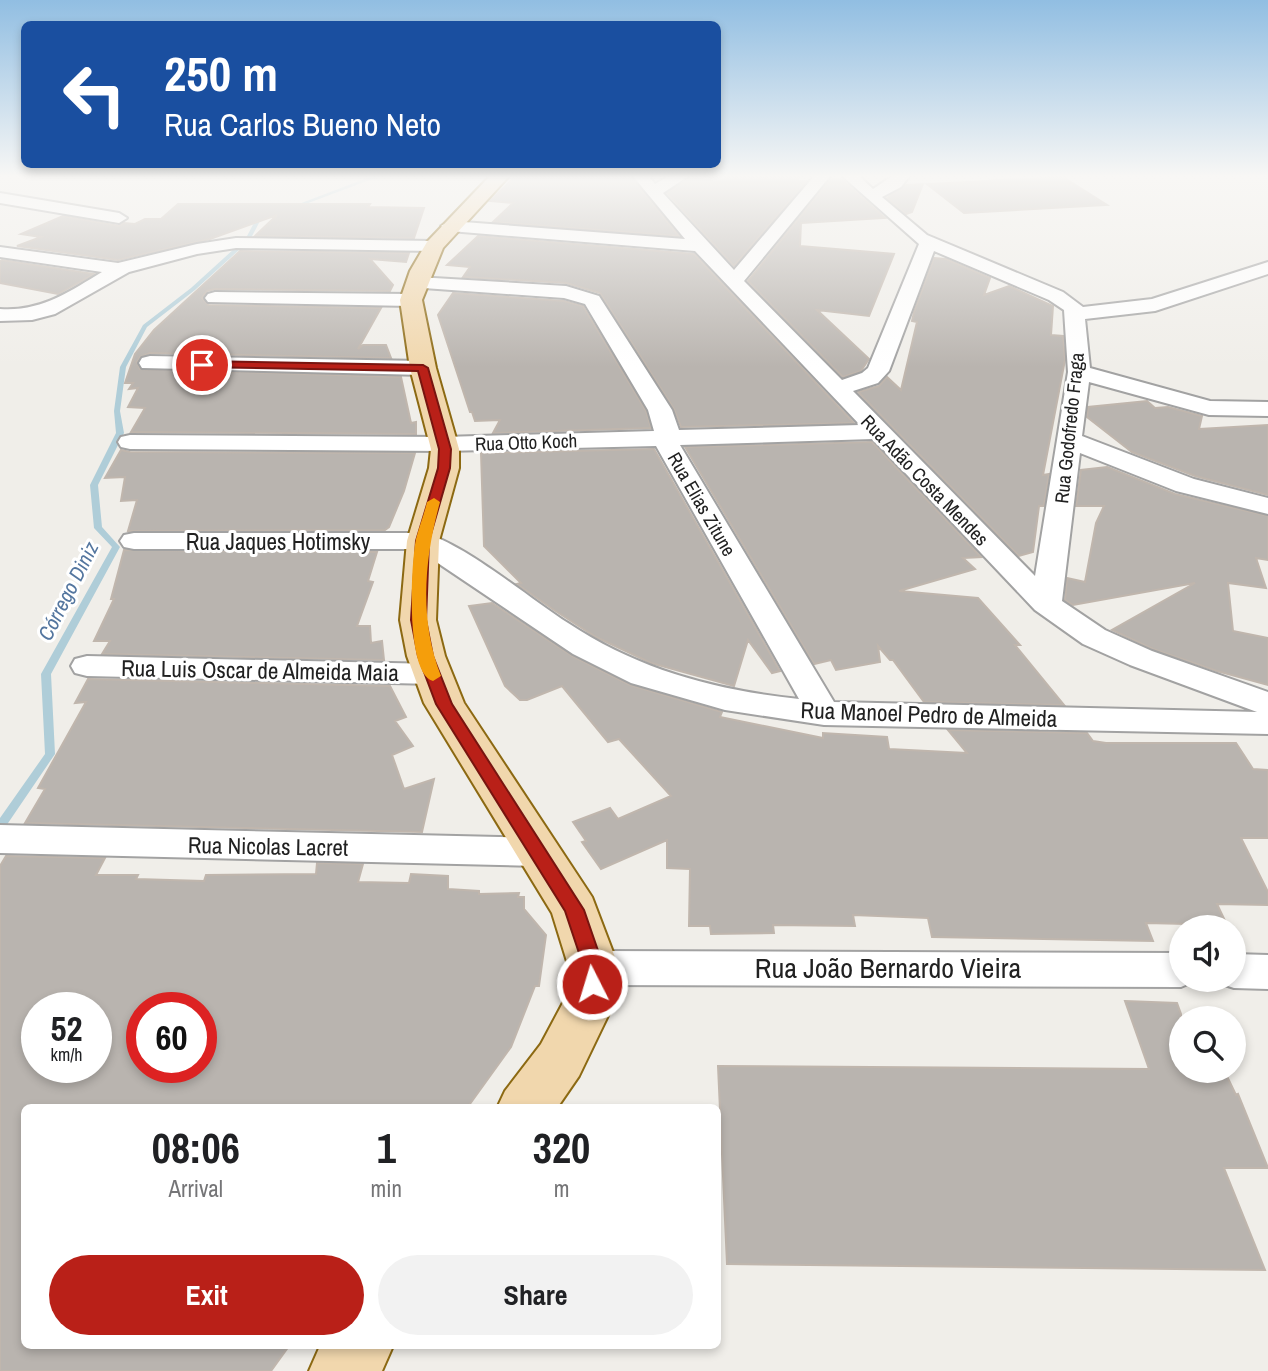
<!DOCTYPE html>
<html lang="en">
<head>
<meta charset="utf-8">
<style>
  :root { --surface:#fff; --page:#f2f2f2; --text:#202124; --muted:#757577; --accent:#b92018 }
  body { margin:0; font-family:"Archivo Narrow",sans-serif; background:var(--page); color:var(--text); height:100vh; display:flex; flex-direction:column; font-size:26px; white-space:nowrap }
  * { box-sizing:border-box; margin:0 }
  p { font-size:23px; color:var(--muted) }
  .icon { flex:none; width:38px; height:38px; fill:none; stroke:currentColor; stroke-width:2; stroke-linecap:round; stroke-linejoin:round }
  .map { position:relative; flex:1; overflow:hidden }
  .sheet { position:absolute; left:21px; top:1104px; width:700px; height:245px; display:flex; flex-direction:column; background:var(--surface); border-radius:10px; box-shadow:0 4px 10px #0003 }
  .sheet>* { flex:none }
  .hud { position:absolute; left:21px; top:21px; width:700px; height:147px; border-radius:10px; box-shadow:0 4px 10px #0003; background:#1a4fa0; color:#fff; overflow:hidden }
  .buttons { position:absolute; left:1169px; top:915px; display:grid; gap:14px }
  .buttons a { display:grid; place-items:center; width:77px; height:77px; border-radius:50%; background:var(--surface); box-shadow:0 4px 10px #0003; font-size:35px }
  .speed { position:absolute; left:21px; top:992px; display:flex; gap:14px; font-size:35px; font-weight:700; text-align:center }
  .speed>* { display:grid; place-content:center; width:91px; height:91px; border-radius:50%; background:var(--surface); box-shadow:0 4px 10px #0003; line-height:1 }
  .speed small { font-size:18px; font-weight:400 }
  .speed .limit { border:10px solid #d22; background:#fff; color:#111 }
  .pin { position:absolute; display:grid; place-items:center; width:60px; height:60px; color:#fff; margin:-30px; border:4px solid #fff; border-radius:50%; box-shadow:0 2px 7px #0007 }
  .me { position:absolute; width:77px; margin:-38px; rotate:355deg; stroke-linejoin:round; filter:drop-shadow(0 0 5px #0008) }
  .turn { display:flex; align-items:center; gap:24px; height:147px; padding:0 28px; font-size:32px }
  .turn .icon { width:91px; height:91px; stroke-width:2.5 }
  .turn b { display:block; font-size:49px; line-height:60px }
  .eta { display:flex; justify-content:space-evenly; align-items:center; height:119px; text-align:center }
  .eta b { font-size:42px; font-weight:800; line-height:49px }
  .cta { display:flex; gap:14px; margin-top:auto; padding:14px 28px }
  .cta a { flex:1; height:80px; border-radius:42px; background:var(--accent); color:#fff; font-size:28px; font-weight:800; line-height:80px; text-align:center }
  .cta a+a { background:var(--page); color:var(--text) }
  .map>svg:first-child { display:block }
</style>
</head>
<body>
<div class="map">
<svg width="1268" height="1371" viewBox="0 0 1268 1371">
  <rect width="100%" height="100%" fill="#f0eee9"/>
  <g fill="none" stroke-linecap="round" stroke-linejoin="round">
    <path fill="#afcdd8" fill-rule="evenodd" d="M375 175H383L295 208 291 207Z
      M263 216 267 217 260 221 250 240 195 290 147 327 126 367 120 411 124 433 98 485 102 527 120 547 51 674 55 754 4 829 0 830V818L45 754 41 674 112 547 94 528 90 485 116 433 114 411 120 367 143 325 191 288 246 238 256 219Z"/>
  </g>
  <path fill="#b9b4af" stroke="#c0b6ad" stroke-width="2" fill-rule="evenodd" d="M517 175H630L679 236 493 222 513 203 490 201Z
    M693 175H801L797 181H807L734 266 667 193Z
    M1063 177 1107 205 964 213 927 184Z
    M831 179H841L885 218 801 223 800 246 894 254 869 316 817 310 869 359 861 371 843 377 748 281Z
    M923 184 912 212 906 214 887 198 906 185Z
    M178 204H370L368 207 424 208 414 238 255 236 277 215 210 239 118 260 17 246 41 237 21 234 63 216 119 226 124 223 135 224 145 219H161Z
    M478 236 694 254 854 423 681 427 674 409 600 293 566 283 463 277 470 267 447 265Z
    M240 251 409 253 406 262 370 259 393 285 390 291 215 289 207 291 202 298 208 305 381 308 358 349 363 345H386L391 358 150 353 140 357 137 362 140 369 401 377 411 423 416 422V434L131 432 145 408 128 407 138 388 129 389 133 383H125L135 354 154 330Z
    M934 258 946 259 990 278 984 295 1009 286 1053 306 1051 335 1063 336 1065 360 1043 475 1049 474 1044 506H1039L1033 552 1019 556 858 392 879 386 887 377 901 390 917 322 912 321 914 312Z
    M2 260 94 274 58 294 0 283V261Z
    M453 293 564 301 583 306 646 411 651 428 493 433 500 420 475 421 472 412H470L438 315Z
    M1147 401 1155 408 1168 407 1202 416 1199 429 1268 425V495L1195 476 1132 452 1087 417 1088 407Z
    M872 442 981 557 963 558 975 569 899 591 978 598 1020 645H1015L1064 705 924 702 893 660H890L878 646 880 662 836 670 831 660 814 664 685 447Z
    M654 449 780 671 772 673 748 640 734 686 651 663 596 637 554 610 517 584 521 583 484 546 481 453Z
    M121 450 130 452 415 453 404 491 389 527 385 530 128 531 137 500 121 501 125 477 105 478Z
    M1107 467 1175 494 1268 516V560L1256 558 1266 588 1228 583 1233 631 1268 638V685L1217 671 1153 649 1112 630 1195 583 1073 605 1065 600 1067 578 1085 582 1096 523 1104 506H1076L1081 470Z
    M124 550 377 552 368 581 373 582 357 626H370L371 643 382 641 384 660 102 654 110 641H94L114 599H111Z
    M492 603 572 656 630 685 722 712 720 717 823 738V733L887 737 889 749 967 753 948 730 1087 733 1093 741 1106 743H1236L1253 769 1268 770V838H1241L1268 892V905L1217 904 1227 925 1146 923 1153 941 932 937 928 918 853 915 855 926 773 925 774 933 711 934 710 926H689L690 869 667 868V840L601 869 582 842 586 841 573 822 610 808 618 819 671 796 619 739 608 742 562 686 527 700H520L505 686 469 606Z
    M88 679 390 686 406 717 395 721 413 746 392 755 404 789 434 779 422 832 25 823 45 789 38 788 86 702 75 703Z
    M6 856 105 858 96 875H138L136 879 204 881 206 875 316 874 317 863 363 864 358 882 409 883 411 874 448 876V889L479 891V894L519 893 518 897H524V909L546 935 539 986H535L511 1047 467 1108H24V1346H289L271 1371H0V866ZM37 1008H96V1068H37ZM142 1008H201V1068H142Z
    M1125 1001 1177 1003 1181 1014V1071L1225 1072 1236 1095 1238 1094 1268 1168H1224L1265 1270 727 1264 718 1066 1149 1069Z"/>
  <g fill="none" stroke-linecap="round" stroke-linejoin="round">
    <g stroke="#a2a2a2" stroke-width="4">
      <path id="street" d="M632 175H648L655 184 671 175H690L663 193 734 270 815 175H831L744 281 842 380 862 373 868 368 919 244 841 175H858L873 189 894 175H910L901 187 882 197 927 235 1063 292 1083 307 1152 299 1268 262V274L1155 311 1085 319 1090 368 1210 401 1268 402V416L1209 415 1089 382 1082 436 1194 479 1268 498V514L1176 491 1080 453 1062 601 1105 630 1152 651 1268 692V734L824 725 725 710 631 683 573 654 417 549H134L124 547 120 541 124 535 134 533H423C464 543 530 599 568 623 639 670 715 690 799 699L656 446 444 451 130 449 121 447 118 442 121 437 130 435 444 437 654 431 648 410 585 304 564 298 410 287 407 283 417 277 566 286 599 296 672 410 679 430 860 425 695 251 450 231 441 226 450 221 685 239ZM934 251 1049 300 1064 310 1068 372 1035 576 853 391 878 383 889 371ZM873 439 1035 610 1083 644 1130 665 1257 712 834 702 680 445Z
        M0 193 119 213 127 218 119 223 0 203Z
        M236 238 434 241 443 246 434 251 236 248 197 254 129 272 55 314 32 320 0 321V309C40 312 69 292 102 272L0 257V247L118 263 197 244Z
        M215 292 411 294 418 296 421 300 418 304 411 306 208 302 205 298 208 294Z
        M150 356 423 361 431 363 434 368 431 373 423 375 142 368 139 363 142 358Z
        M87 656 433 664 445 667 449 674 445 681 433 684 87 676 75 673 71 666 75 659Z
        M0 825 536 838 550 842 556 852 550 862 536 866 0 853Z
        M594 951 1181 953V980H1197L1181 987 594 985 579 980 572 968 579 956Z
        M1234 954 1268 955V989L1234 988 1219 983 1217 980H1234Z"/>
    </g>
    <g stroke="#8c6912" stroke-width="4">
      <path id="primary" d="M491 175H510L443 248 422 300 436 368 459 449V468L439 541 436 620 445 656 464 703 592 897 619 968 616 999 579 1076 557 1108H497L505 1091 541 1044 565 999 569 968 552 913 424 703 407 656 400 620 407 541 429 468 431 449 410 368 400 300 410 271 427 242Z
        M320 1346H393L382 1371H309Z"/>
    </g>
    <use href="#street" fill="#fff" fill-rule="evenodd"/>
    <use href="#primary" fill="#f1d7ad" fill-rule="evenodd"/>
  </g>
  <linearGradient id="sky" x2="0" y2="1"><stop stop-color="#91bee2"/><stop offset="0.48" stop-color="#f8f7f5"/><stop offset="1" stop-color="#f8f7f5" stop-opacity="0"/></linearGradient>
  <rect width="1268" height="367" fill="url(#sky)"/>
  <path fill="#b92018" stroke="#781510" stroke-width="2" d="M202 361 423 365 428 368 451 449 450 468 429 541 426 620 433 656 452 704 584 910 604 968 599 989 592 992 584 989 581 984 584 968 565 911 436 704 418 656 411 620 416 541 438 468 439 449 418 371 198 367V362Z"/>
  <path fill="#f59e0b" d="M434 498 440 502C424 560 419 620 441 676L433 681C405 674 411 563 416 539 419 527 424 515 427 502Z"/>
  <g text-anchor="middle" dominant-baseline="central" stroke-width="6" stroke-linejoin="round" paint-order="stroke">
    <g font-size="19" fill="#212121" stroke="#fff">
      <text transform="translate(1069 428) rotate(-84)">Rua Godofredo Fraga</text>
      <text transform="translate(526 442) rotate(-2)">Rua Otto Koch</text>
      <text transform="translate(925 480) rotate(46)">Rua Adão Costa Mendes</text>
      <text transform="translate(702 504) rotate(60)">Rua Elias Zitune</text>
    </g>
    <g font-size="21" font-style="italic" fill="#54769f" stroke="#fff">
      <text transform="translate(68 591) rotate(-63)">Córrego Diniz</text>
    </g>
    <g font-size="23" fill="#212121" stroke="#fff">
      <text x="278" y="541">Rua Jaques Hotimsky</text>
      <text transform="translate(260 670) rotate(1)">Rua Luis Oscar de Almeida Maia</text>
      <text transform="translate(929 714) rotate(2)">Rua Manoel Pedro de Almeida</text>
      <text transform="translate(268 846) rotate(1)">Rua Nicolas Lacret</text>
    </g>
    <g font-size="28" fill="#212121" stroke="#fff">
      <text x="888" y="968">Rua João Bernardo Vieira</text>
    </g>
  </g>
</svg>
<div class="buttons">
<a><svg class="icon" aria-label="sound" viewBox="0 0 24 24"><path d="M4 9h4l5-4v14l-5-4H4zM17 9q2 3 0 6"/></svg></a>
<a><svg class="icon" aria-label="search" viewBox="0 0 24 24"><circle cx="10" cy="10" r="6"/><path d="M15 15l6 6"/></svg></a>
</div>
<div class="speed"><div>52<small>km/h</small></div><div class="limit">60</div></div>
<div class="pin" style="left:202px;top:365px;background:#d93025"><svg class="icon" aria-label="arrive" viewBox="0 0 24 24"><path d="M6 21V4h12l-3 4 3 4H6"/></svg></div>
<svg class="me" style="left:592px;top:984px" viewBox="-20 -20 40 40"><circle r="17" fill="#b92018" stroke="#fff" stroke-width="3"/><path d="M0-11L8 9 0 5-8 9z" fill="#fff"/></svg>
<div class="hud">
<div class="turn"><svg class="icon" aria-label="left" viewBox="0 0 24 24"><path d="M17 20v-9H6M10 6l-5 5 5 5"/></svg><div><b>250 m</b>Rua Carlos Bueno Neto</div></div>
</div>
<section class="sheet">
<div class="eta">
<div><b>08:06</b><p>Arrival</p></div>
<div><b>1</b><p>min</p></div>
<div><b>320</b><p>m</p></div>
</div>
<div class="cta"><a>Exit</a><a>Share</a></div>
</section>
</div>
</body>
</html>
